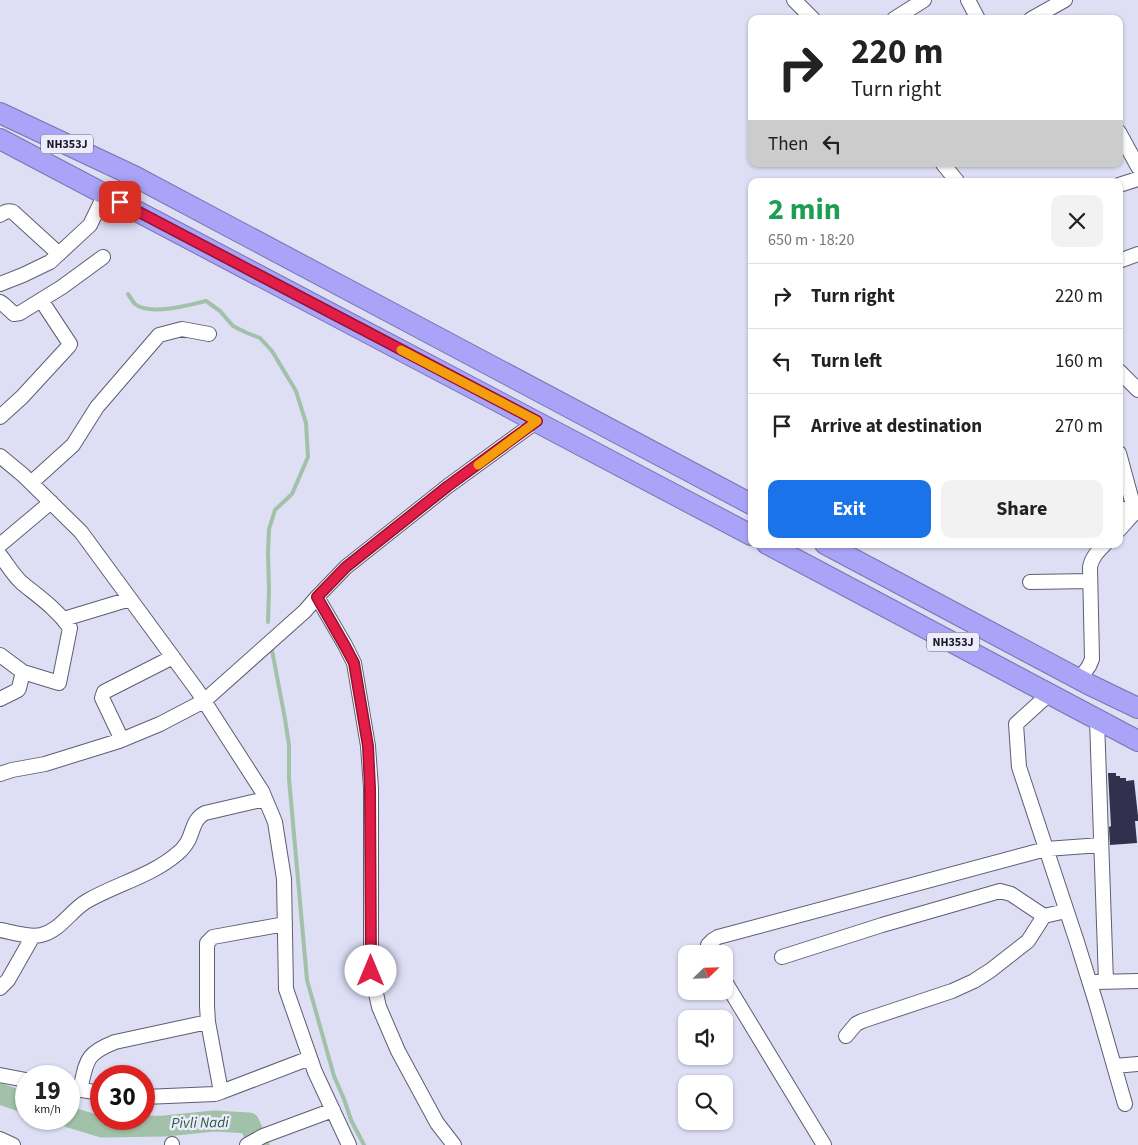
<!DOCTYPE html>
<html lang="en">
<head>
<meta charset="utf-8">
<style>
  :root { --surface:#fff; --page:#f2f2f2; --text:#222; --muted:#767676; --line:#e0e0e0; --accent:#1a73e8 }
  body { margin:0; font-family:"Source Sans 3",sans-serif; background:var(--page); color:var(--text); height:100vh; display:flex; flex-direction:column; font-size:19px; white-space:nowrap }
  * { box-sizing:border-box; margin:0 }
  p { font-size:16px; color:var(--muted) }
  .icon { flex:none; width:28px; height:28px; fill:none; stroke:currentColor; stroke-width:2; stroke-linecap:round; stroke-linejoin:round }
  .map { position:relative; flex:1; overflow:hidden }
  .details { position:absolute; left:748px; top:178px; width:375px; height:370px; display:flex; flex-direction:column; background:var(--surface); border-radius:10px; box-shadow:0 1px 4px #0004 }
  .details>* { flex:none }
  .top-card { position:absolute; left:748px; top:15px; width:375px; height:152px; border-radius:10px; box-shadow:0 1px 4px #0004; background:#fff; color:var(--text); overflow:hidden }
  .needle { width:32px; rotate:67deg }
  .fabs { position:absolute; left:678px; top:945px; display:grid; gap:10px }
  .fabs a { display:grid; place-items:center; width:55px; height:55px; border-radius:10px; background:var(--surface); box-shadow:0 1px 4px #0004; font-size:25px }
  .speed { position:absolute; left:15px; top:1065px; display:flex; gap:10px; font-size:25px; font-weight:700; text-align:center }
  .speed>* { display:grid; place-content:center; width:65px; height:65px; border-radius:50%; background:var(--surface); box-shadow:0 1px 4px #0004; line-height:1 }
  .speed small { font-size:12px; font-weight:400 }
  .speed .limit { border:8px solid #d22; background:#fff; color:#111 }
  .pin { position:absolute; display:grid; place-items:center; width:42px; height:42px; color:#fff; margin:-21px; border-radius:10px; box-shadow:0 2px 8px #0006 }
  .me { position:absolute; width:55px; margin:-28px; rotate:0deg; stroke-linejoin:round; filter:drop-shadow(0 0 4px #0008) }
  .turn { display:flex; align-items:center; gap:18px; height:105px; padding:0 20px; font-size:22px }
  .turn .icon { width:65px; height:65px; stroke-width:2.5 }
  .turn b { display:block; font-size:35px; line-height:42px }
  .then { display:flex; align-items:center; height:48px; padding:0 20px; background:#0003; gap:10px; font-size:19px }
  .round { display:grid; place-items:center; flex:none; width:52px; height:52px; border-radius:10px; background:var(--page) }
  .summary { display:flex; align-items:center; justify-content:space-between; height:85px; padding:0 20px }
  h1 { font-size:30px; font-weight:700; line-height:38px; color:#1e9e55 }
  .action { display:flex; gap:10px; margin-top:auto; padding:10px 20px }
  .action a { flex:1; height:58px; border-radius:10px; background:var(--accent); color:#fff; font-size:20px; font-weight:700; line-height:58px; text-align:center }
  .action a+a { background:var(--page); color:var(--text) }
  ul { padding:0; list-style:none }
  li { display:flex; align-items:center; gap:15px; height:65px; padding:0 20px; border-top:1px solid var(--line) }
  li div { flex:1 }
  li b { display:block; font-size:19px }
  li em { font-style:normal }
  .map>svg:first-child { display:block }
</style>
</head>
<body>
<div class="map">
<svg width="1138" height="1145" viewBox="0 0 1138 1145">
  <rect width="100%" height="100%" fill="#dedef5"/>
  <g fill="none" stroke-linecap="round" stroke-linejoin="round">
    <path stroke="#a1c1a8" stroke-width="4" d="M128 294C130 297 133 302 135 304 150 316 190 305 206 301L220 311 233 326 247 333 260 338 272 351 296 391 306 423 308 457 292 494 275 510 269 529 268 553 269 590 268 622
      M271 645 285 719 289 745V779L307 980 334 1076 344 1099 351 1120 364 1145"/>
    <path stroke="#a1c1a8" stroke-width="21" d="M0 1094 26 1103
      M69 1117 102 1127 165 1126 214 1121 249 1123 259 1145"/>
  </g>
  <path fill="#32304c" d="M1108 773H1116V776H1120V778H1126V781L1134 780 1138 816V821H1135L1137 843 1110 845 1109 827 1111 826Z"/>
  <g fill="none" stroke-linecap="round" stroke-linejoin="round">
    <g stroke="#5f5e71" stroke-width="16">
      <path id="minor" d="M794 0 813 19
        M968 0 978 19
        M894 19 924 0
        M1031 19 1065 0
        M1119 132 1138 167
        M943 164 957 181
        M1119 185 1138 179
        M0 215C5 212 7 210 13 212L59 254
        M1119 261 1138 254
        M0 284 23 275 50 262 90 225 105 194
        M0 302 3 304 14 314 20 313 62 287 103 257
        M1119 371 1138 390
        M0 417 22 397 69 346 70 344 41 300
        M1119 453 1135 512 1119 530
        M0 456 23 475 81 532 197 690 262 791 275 822 284 879 286 989 315 1072 349 1145
        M31 483 73 445 97 407 159 335 182 329 209 334
        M1119 508 1138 513
        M0 545 51 502
        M0 555C7 564 13 575 22 583 39 597 57 609 70 628L59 683 23 672 0 655
        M1030 582 1090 581
        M64 619 130 599
        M1079 680 1089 666 1092 659 1090 567C1092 557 1098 551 1105 544
        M1049 694 1016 724 1019 767 1077 942 1096 1003 1125 1104
        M0 699 18 690 19 688 23 672
        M1097 720 1106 982
        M122 740 102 698 104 692 173 657
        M0 774 12 770 45 764 119 741 160 724 204 701 305 611 317 597
        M0 930C12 932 30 938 41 935 60 931 71 910 87 901 116 884 152 876 178 853 182 850 185 846 188 841 193 831 194 818 205 813L265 799
        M709 954 708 945 713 940 718 937 1046 849 1101 845
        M782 957 882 925 1000 891 1011 894 1044 916
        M724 980 824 1145
        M1096 982 1138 981
        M0 988 8 980 33 936
        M846 1036 856 1024 862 1021 952 991 974 981 991 970 1028 941 1044 916 1066 911
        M1114 1066 1138 1064
        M0 1075 26 1080
        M69 1088 101 1093
        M80 1090C87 1060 85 1054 115 1042L208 1022
        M221 1092 208 1022 207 1006V943L213 937 285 924
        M144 1097 215 1094 221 1092 310 1058
        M0 1139 13 1145
        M172 1145V1144
        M247 1145 263 1136 333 1110
        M454 1145 437 1123 398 1051 379 1007 371 971V788L368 746 354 663 345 645 317 597 346 567 448 486 537 421"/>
    </g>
    <g stroke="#7874ae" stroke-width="22">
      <path id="highway" d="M0 113 134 176 751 504
        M0 139 751 535
        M767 544 1138 741
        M825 544 1088 684 1138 708"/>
    </g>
    <use href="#minor" stroke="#fff" stroke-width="14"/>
    <use href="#highway" stroke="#aaa4f9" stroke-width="20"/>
  </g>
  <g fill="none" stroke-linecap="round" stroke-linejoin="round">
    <g stroke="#92132f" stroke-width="12">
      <path id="route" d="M120 202 537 421 448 486 346 567 317 597 345 646 354 663 368 746 370 788 371 971"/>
    </g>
    <use href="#route" stroke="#e11d48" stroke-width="9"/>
    <path stroke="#f59e0b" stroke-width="9" d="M401 350 537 421 478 465"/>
  </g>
  <g text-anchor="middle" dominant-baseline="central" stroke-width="5" stroke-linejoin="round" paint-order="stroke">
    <g fill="#ececfe" stroke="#5a5a65" stroke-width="1">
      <rect x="41" y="134.5" width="52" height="19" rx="4"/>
      <rect x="927" y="632.5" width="52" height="19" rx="4"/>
    </g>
    <g font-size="12" font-weight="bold" fill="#1c1b23">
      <text x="67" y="144">NH353J</text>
      <text x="953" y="642">NH353J</text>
    </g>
    <g font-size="15" font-style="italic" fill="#2b5d3b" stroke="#ececfe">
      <text transform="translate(200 1123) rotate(-1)">Pivli Nadi</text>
    </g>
  </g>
</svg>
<div class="fabs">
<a><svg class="needle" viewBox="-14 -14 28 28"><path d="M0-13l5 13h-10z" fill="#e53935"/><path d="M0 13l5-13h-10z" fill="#767676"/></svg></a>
<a><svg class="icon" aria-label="sound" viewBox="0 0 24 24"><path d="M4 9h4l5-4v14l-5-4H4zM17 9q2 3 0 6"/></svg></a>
<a><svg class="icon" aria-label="search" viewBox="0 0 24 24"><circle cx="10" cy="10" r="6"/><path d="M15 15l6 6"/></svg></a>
</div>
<div class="speed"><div>19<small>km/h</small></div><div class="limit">30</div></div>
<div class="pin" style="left:120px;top:202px;background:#d93025"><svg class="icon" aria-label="arrive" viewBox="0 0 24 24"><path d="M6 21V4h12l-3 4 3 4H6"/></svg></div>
<svg class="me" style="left:371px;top:971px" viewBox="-20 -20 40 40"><circle r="19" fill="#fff"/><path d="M0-13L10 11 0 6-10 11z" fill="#e11d48"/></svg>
<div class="top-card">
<div class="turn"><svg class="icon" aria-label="right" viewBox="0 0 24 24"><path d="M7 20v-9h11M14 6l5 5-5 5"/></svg><div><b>220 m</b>Turn right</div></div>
<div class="then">Then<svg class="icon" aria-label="left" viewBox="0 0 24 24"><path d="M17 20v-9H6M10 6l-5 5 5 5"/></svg></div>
</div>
<section class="details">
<div class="summary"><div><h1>2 min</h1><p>650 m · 18:20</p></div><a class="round"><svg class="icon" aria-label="close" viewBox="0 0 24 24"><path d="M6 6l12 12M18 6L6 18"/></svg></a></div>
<ul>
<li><svg class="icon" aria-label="right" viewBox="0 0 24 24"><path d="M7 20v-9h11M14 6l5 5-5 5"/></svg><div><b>Turn right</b></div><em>220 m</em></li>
<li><svg class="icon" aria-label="left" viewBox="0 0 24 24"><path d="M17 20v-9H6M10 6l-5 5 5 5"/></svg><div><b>Turn left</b></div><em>160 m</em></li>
<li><svg class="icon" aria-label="arrive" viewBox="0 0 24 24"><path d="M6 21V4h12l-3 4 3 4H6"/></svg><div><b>Arrive at destination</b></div><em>270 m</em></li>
</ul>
<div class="action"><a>Exit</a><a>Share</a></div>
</section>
</div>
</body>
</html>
